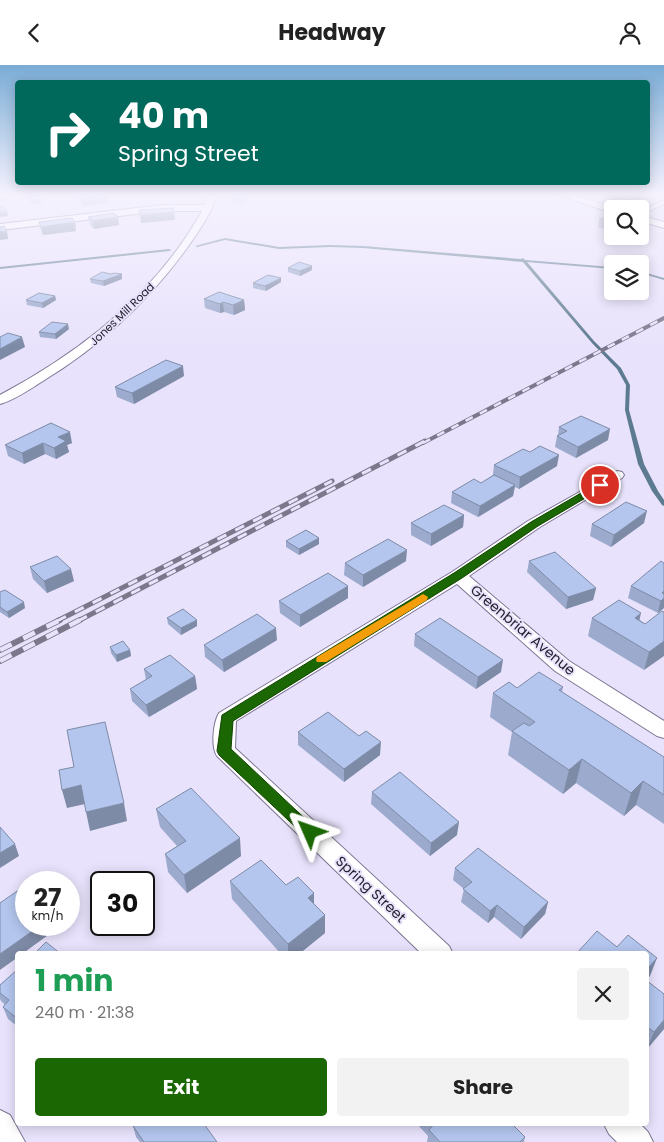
<!DOCTYPE html>
<html lang="en">
<head>
<meta charset="utf-8">
<style>
  :root { --surface:#fff; --page:#f2f2f2; --text:#222; --muted:#767676; --accent:#1b6703 }
  body { margin:0; font-family:Poppins,sans-serif; background:var(--page); color:var(--text); height:100vh; display:flex; flex-direction:column; font-size:19px; white-space:nowrap }
  * { box-sizing:border-box; margin:0 }
  p { font-size:16px; color:var(--muted) }
  .icon { flex:none; width:28px; height:28px; fill:none; stroke:currentColor; stroke-width:2; stroke-linecap:round; stroke-linejoin:round }
  .map { position:relative; flex:1; overflow:hidden }
  .details { position:absolute; left:15px; top:886px; width:634px; height:175px; display:flex; flex-direction:column; background:var(--surface); border-radius:5px; box-shadow:0 2px 12px #0003 }
  .details>* { flex:none }
  .guide { position:absolute; left:15px; top:15px; width:635px; height:105px; border-radius:5px; box-shadow:0 2px 12px #0003; background:#00695c; color:#fff; overflow:hidden }
  .tools { position:absolute; left:604px; top:135px; display:grid; gap:10px }
  .tools a { display:grid; place-items:center; width:45px; height:45px; border-radius:5px; background:var(--surface); box-shadow:0 2px 12px #0003; font-size:25px }
  .speed { position:absolute; left:15px; top:806px; display:flex; gap:10px; font-size:25px; font-weight:700; text-align:center }
  .speed>* { display:grid; place-content:center; width:65px; height:65px; border-radius:50%; background:var(--surface); box-shadow:0 2px 12px #0003; line-height:1 }
  .speed small { font-size:12px; font-weight:400 }
  .speed .limit { border:2px solid #111; border-radius:8px; background:#fff; color:#111 }
  .pin { position:absolute; display:grid; place-items:center; width:42px; height:42px; color:#fff; margin:-21px; border:2px solid #fff; border-radius:50%; box-shadow:0 1px 5px #0007 }
  .me { position:absolute; width:55px; margin:-28px; rotate:313deg; stroke-linejoin:round; filter:drop-shadow(0 0 4px #0008) }
  .turn { display:flex; align-items:center; gap:18px; height:105px; padding:0 20px; font-size:22px }
  .turn .icon { width:65px; height:65px; stroke-width:2.5 }
  .turn b { display:block; font-size:35px; line-height:42px }
  .round { display:grid; place-items:center; flex:none; width:52px; height:52px; border-radius:5px; background:var(--page) }
  .overview { display:flex; align-items:center; justify-content:space-between; height:85px; padding:0 20px }
  h1 { font-size:30px; font-weight:700; line-height:38px; color:#1e9e55 }
  .action { display:flex; gap:10px; margin-top:auto; padding:10px 20px }
  .action a { flex:1; height:58px; border-radius:5px; background:var(--accent); color:#fff; font-size:20px; font-weight:700; line-height:58px; text-align:center }
  .action a+a { background:var(--page); color:var(--text) }
  header { display:flex; justify-content:space-between; align-items:center; height:65px; padding:0 20px; background:var(--surface); font-size:22px; font-weight:700 }
  .map>svg:first-child { display:block }
</style>
</head>
<body>
<header><svg class="icon" aria-label="back" viewBox="0 0 24 24"><path d="M15 5l-7 7 7 7"/></svg>Headway<svg class="icon" aria-label="person" viewBox="0 0 24 24"><circle cx="12" cy="8" r="4"/><path d="M4 21q1-7 8-7t8 7"/></svg></header>
<div class="map">
<svg width="664" height="1077" viewBox="0 0 664 1077">
  <rect width="100%" height="100%" fill="#e9e2fc"/>
  <g fill="none" stroke-linecap="round" stroke-linejoin="round">
    <path fill="#5d7b90" fill-rule="evenodd" d="M225 173 279 182 330 180 363 181 521 194 523 193 525 195 612 202V204L527 197 594 276 621 303 630 320 629 345 644 399 658 426 664 435V441L662 440 652 426 638 399 625 345 626 320 617 304 592 278 523 197 363 183 330 182 279 184 225 175 197 182 195 181Z
      M169 184 171 185 170 186 0 204V202Z
      M640 206 664 213V215L640 208Z"/>
    <g stroke="#7d7693" stroke-width="2">
      <path id="lane" d="M662 136H664V139L640 150V147Z"/>
    </g>
    <g stroke="#7d7693" stroke-width="2">
      <path id="street" d="M0 130H12L0 135Z
        M209 130H217C211 149 199 166 187 183 148 237 100 281 43 316 30 324 15 335 0 339V330C81 287 157 227 202 146H162L0 165V159L162 140H205Z
        M559 130H573L602 139 628 130H641L611 142 616 144H612V148Z
        M640 150 664 157V163L640 156Z
        M617 406 622 407 624 410 622 413 540 462 469 511 569 596 664 656V673L657 671 555 606 457 519 236 656 235 683 449 881 453 889H422L217 691C211 682 213 658 219 648L452 507 528 456Z
        M0 1045 10 1050 25 1077H0Z
        M604 1059H640L648 1067 653 1077H617L609 1069Z"/>
    </g>
    <use href="#lane" fill="#fff" fill-rule="evenodd"/>
    <use href="#street" fill="#fff" fill-rule="evenodd"/>
    <g stroke="#7c778a" stroke-width="4">
      <path id="rail-far2" d="M423 378 664 253"/>
    </g>
    <g stroke="#7c778a" stroke-width="5">
      <path id="rail-far1" d="M57 556 332 416
        M78 556 425 376"/>
    </g>
    <g stroke="#7c778a" stroke-width="6">
      <path id="rail" d="M0 585 60 555
        M0 596 80 555"/>
    </g>
    <use href="#rail-far2" stroke="#e9e2fc" stroke-width="2.5" stroke-dasharray="8" stroke-linecap="butt"/>
    <use href="#rail-far1" stroke="#e9e2fc" stroke-width="3" stroke-dasharray="10" stroke-linecap="butt"/>
    <use href="#rail" stroke="#e9e2fc" stroke-width="4.5" stroke-dasharray="13" stroke-linecap="butt"/>
  </g>
  <path fill="#9baacd" d="M78 130H107L108 138 83 141 79 135Z
    M233 130H247L246 138H232V134Z
    M28 132 41 138 32 139 29 136Z
    M88 152H118L119 160 94 164 90 160Z
    M612 152V167L598 162 599 154Z
    M39 157H75L76 166 43 170 41 165Z
    M312 201V205L300 211 288 207V203Z
    M90 214H122L104 221 91 218Z
    M281 217 266 226 253 223V218Z
    M55 231 56 235 43 243 27 240 26 235Z
    M204 234 244 235 245 245 234 250 224 247 220 248 205 243Z
    M69 264 56 274 40 272 39 267Z
    M184 311 134 339 117 332 115 322Z
    M51 358 72 378 67 380 69 387 56 394 45 389 24 399 8 391 5 380Z
    M559 362 608 375 576 393 555 382 557 371H558Z
    M494 400 557 401 519 424 515 422 513 431 478 452 451 438 452 427 481 418 493 410Z
    M464 450 463 462 431 481 411 470V458Z
    M644 458 611 482 590 471 592 459Z
    M319 473V479L299 490 286 482V476Z
    M406 496 363 522 344 510 345 498Z
    M529 496 596 523 593 535 566 544 527 507Z
    M664 498V543L658 548 628 533 631 521Z
    M30 502 74 516 47 528 33 514Z
    M0 527 25 543 9 553 0 547Z
    M348 533 300 562 280 548 279 536Z
    M664 547 644 605 588 571 592 553 640 555 645 559Z
    M167 553 197 561 181 570 168 559Z
    M415 569 501 607 476 624 414 581Z
    M277 575 224 607 205 592 204 580Z
    M110 582 130 585 131 591 117 597 111 588Z
    M144 604 195 611 197 624 149 652 132 636 130 624 146 615Z
    M563 622 562 627 664 692V759L636 740 624 751 576 718 563 729 508 690 512 667 490 652 493 628 517 623Z
    M298 667 380 690 344 717 298 680Z
    M372 727 457 770 430 791 371 739Z
    M156 744 241 791 187 828 168 807 165 789 177 781 160 762Z
    M455 803 548 837 545 849 521 874 494 852 488 858 461 837 464 824 453 815Z
    M230 816 286 820 314 828V840L325 868 299 889H281L232 834Z
    M646 889 650 911 646 915 664 929V964L647 984H646Z
    M18 904V962L8 954 3 942 5 940 1 936 0 934V920Z
    M417 1059H512L525 1072 524 1077H427L428 1071Z
    M133 1061 217 1077H140L136 1072Z"/>
  <path fill="#7e8ba7" d="M102 130H107L108 138 83 141 81 133Z
    M41 134V138L32 139 31 135Z
    M7 147 8 151 0 152V148Z
    M174 147 175 155 141 158 140 150Z
    M118 152 119 160 94 164 93 156Z
    M75 157 76 166 43 170 41 162Z
    M7 166 8 174 0 175V167Z
    M312 201V205L300 211V206Z
    M122 209V214L104 221 103 216Z
    M281 213V217L266 226 265 221Z
    M55 231 56 235 43 243 42 238Z
    M244 235 245 245 234 250 233 240Z
    M223 237 224 247 220 248V239Z
    M68 259 69 264 56 274 55 269Z
    M22 272 25 282 0 295V284Z
    M183 301 184 311 134 339 132 328Z
    M610 364 608 375 576 393 578 382Z
    M70 367 72 378 67 380 69 387 56 394 54 383 58 372Z
    M43 378 45 389 24 399 22 388Z
    M559 390 557 401 519 424 520 412Z
    M515 420 513 431 478 452 480 441Z
    M647 446 644 458 611 482 614 470Z
    M464 450 463 462 431 481V469Z
    M319 473V479L299 490V484Z
    M407 485 406 496 363 522V510Z
    M71 504 74 516 47 528 44 516Z
    M348 521V533L300 562V550Z
    M596 523 593 535 566 544 568 532Z
    M664 526V543L658 548 662 528Z
    M24 537 25 543 9 553 7 547Z
    M641 548 637 566 635 553Z
    M197 555V561L181 570V563Z
    M276 563 277 575 224 607 222 595Z
    M664 576V591L644 605 649 587Z
    M130 585 131 591 117 597 116 590Z
    M503 595 501 607 476 624 478 612Z
    M195 611 197 624 149 652 146 640Z
    M381 677 380 690 344 717V704Z
    M582 694 576 718 563 729 569 705Z
    M643 716 636 740 624 751 631 728Z
    M81 720 85 739 67 743 62 725Z
    M124 738 127 756 90 766 86 747Z
    M459 757 457 770 430 791 431 778Z
    M240 773 241 791 187 828 184 810Z
    M15 779 19 791 0 803V788Z
    M314 828V846L308 833Z
    M548 837 545 849 521 874 524 862Z
    M497 840 494 852 488 858 490 846Z
    M325 850V868L299 889H288V879Z
    M41 860H62L22 889H18V892L0 905V889Z
    M657 893 650 911 646 915V905Z
    M664 955V964L647 984 654 967Z"/>
  <path fill="#b4c6ee" stroke="#7e8ba7" d="M38 130 41 134 31 135 28 132Z
    M80 130H102L81 133Z
    M233 130H246V134H232Z
    M3 141 7 147 0 148V142Z
    M173 143 174 147 140 150 139 145Z
    M114 148 118 152 93 156 88 152Z
    M609 151 612 152V158L599 154Z
    M72 153 75 157 41 162 39 157Z
    M4 161 7 166 0 167V162Z
    M299 197 312 201 300 206 288 203Z
    M102 207 111 209 114 208 122 209 103 216 90 214Z
    M268 210 281 213 265 221 253 218Z
    M219 227 244 235 233 240 223 237 220 239 204 234Z
    M39 228 55 231 42 238 26 235Z
    M52 257 68 259 55 269 39 267Z
    M8 268 22 272 0 284V272Z
    M166 295 183 301 132 328 115 322Z
    M581 351 610 364 578 382 557 371 567 366 559 362Z
    M51 358 70 367 58 372 66 376 54 383 43 378 22 388 5 380Z
    M540 381 559 390 520 412 494 400 523 384 530 387Z
    M494 410 515 420 480 441 452 427 474 414 481 418Z
    M626 437 647 446 614 470 592 459Z
    M444 440 464 450 431 469 411 458Z
    M306 465 319 473 299 484 286 476Z
    M388 474 407 485 363 510 345 498Z
    M555 487 596 523 568 532 529 496Z
    M57 491 71 504 44 516 30 502Z
    M661 496 664 498V526L662 528 664 529V533L661 536 631 521Z
    M328 508 348 521 300 550 279 536Z
    M5 525 24 537 7 547 0 542V527Z
    M619 535 641 548 635 553 645 559 662 546 664 547V576L649 587 592 553Z
    M183 544 197 555 181 563 167 553Z
    M257 549 276 563 222 595 204 580Z
    M440 553 503 595 478 612 415 569Z
    M123 576 130 585 116 590 110 582Z
    M170 590 195 611 146 640 130 624 152 611 144 604Z
    M539 607 563 622 559 625 664 692V730L643 716 631 728 582 694 569 705 512 666 524 658 529 661 535 657 493 628 509 617 517 623Z
    M328 647 359 671 366 666 381 677 344 704 298 667Z
    M105 657 124 738 86 747 81 720 62 725 59 705 74 702 67 665Z
    M400 707 459 757 431 778 372 727Z
    M191 723 240 773 184 810 165 789 186 776 156 744Z
    M0 762 15 779 0 788Z
    M478 783 548 837 524 862 497 840 490 846 463 824 472 817 455 803Z
    M261 795 286 820 298 812 314 828 308 833 325 850 288 879 230 816Z
    M26 820V860H41L0 889V838Z
    M597 866 617 882 628 870 657 893 646 905V889H576Z
    M46 877 61 889H34Z
    M18 904V954L3 942 9 935 0 928V920Z
    M646 915 664 929V955L654 967 646 961Z
    M136 1059H204L217 1077H144L133 1061Z
    M434 1059H512L525 1072 520 1077H440L429 1065Z"/>
  <linearGradient id="sky" x2="0" y2="1"><stop stop-color="#7aacd6"/><stop offset="0.46" stop-color="#f5f2fe"/><stop offset="1" stop-color="#f5f2fe" stop-opacity="0"/></linearGradient>
  <rect width="664" height="281" fill="url(#sky)"/>
  <path fill="#1b6703" stroke="#124302" d="M600 417 605 420 604 422 538 461 462 513 233 656 231 684 315 763 318 767 315 771 310 773 305 771 219 690 217 686 222 650 454 508 531 457Z"/>
  <path fill="#f59e0b" d="M423 529 428 532 427 535 326 597H317L316 595 317 592Z"/>
  <g text-anchor="middle" dominant-baseline="central" stroke-width="4" stroke-linejoin="round" paint-order="stroke">
    <g font-size="11" fill="#24212d" stroke="#e9e2fc">
      <text transform="translate(122 249) rotate(-44)">Jones Mill Road</text>
    </g>
    <g font-size="14" fill="#24212d" stroke="#e9e2fc">
      <text transform="translate(523 565) rotate(40)">Greenbriar Avenue</text>
      <text transform="translate(371 824) rotate(43)">Spring Street</text>
    </g>
  </g>
</svg>
<div class="tools">
<a><svg class="icon" aria-label="search" viewBox="0 0 24 24"><circle cx="10" cy="10" r="6"/><path d="M15 15l6 6"/></svg></a>
<a><svg class="icon" aria-label="layers" viewBox="0 0 24 24"><path d="M12 4l9 5-9 5-9-5zM3 14l9 5 9-5"/></svg></a>
</div>
<div class="speed"><div>27<small>km/h</small></div><div class="limit">30</div></div>
<div class="pin" style="left:600px;top:420px;background:#d93025"><svg class="icon" aria-label="arrive" viewBox="0 0 24 24"><path d="M6 21V4h12l-3 4 3 4H6"/></svg></div>
<svg class="me" style="left:310px;top:767px" viewBox="-20 -20 40 40"><path d="M0-17L14 15 0 8-14 15z" fill="#1b6703" stroke="#fff" stroke-width="4"/></svg>
<div class="guide">
<div class="turn"><svg class="icon" aria-label="right" viewBox="0 0 24 24"><path d="M7 20v-9h11M14 6l5 5-5 5"/></svg><div><b>40 m</b>Spring Street</div></div>
</div>
<section class="details">
<div class="overview"><div><h1>1 min</h1><p>240 m · 21:38</p></div><a class="round"><svg class="icon" aria-label="close" viewBox="0 0 24 24"><path d="M6 6l12 12M18 6L6 18"/></svg></a></div>
<div class="action"><a>Exit</a><a>Share</a></div>
</section>
</div>
</body>
</html>
